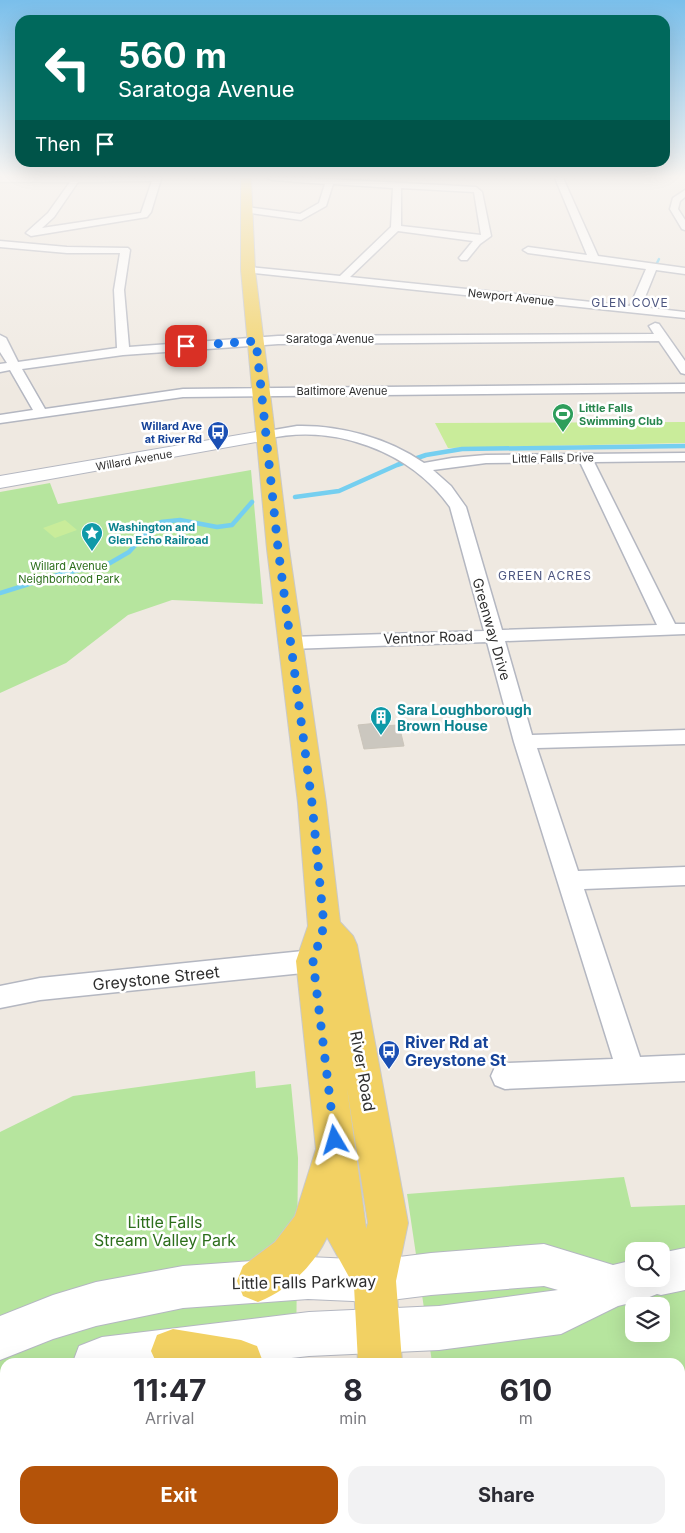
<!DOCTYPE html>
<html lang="en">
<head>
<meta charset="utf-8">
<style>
  :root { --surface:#fff; --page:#f2f2f3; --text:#2b2b33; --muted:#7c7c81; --accent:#b45309 }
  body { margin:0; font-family:Inter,sans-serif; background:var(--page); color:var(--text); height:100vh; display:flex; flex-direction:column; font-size:19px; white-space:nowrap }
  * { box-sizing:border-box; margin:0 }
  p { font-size:16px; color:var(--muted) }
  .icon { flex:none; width:28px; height:28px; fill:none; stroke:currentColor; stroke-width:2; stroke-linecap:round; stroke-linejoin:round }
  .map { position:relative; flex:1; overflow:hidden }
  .drawer { position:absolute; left:0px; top:1358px; width:685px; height:176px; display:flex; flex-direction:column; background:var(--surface); border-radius:15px 15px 0 0; box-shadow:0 5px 20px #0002 }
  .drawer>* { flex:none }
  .banner { position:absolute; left:15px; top:15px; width:655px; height:152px; border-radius:15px; box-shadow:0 5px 20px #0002; background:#00695c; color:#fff; overflow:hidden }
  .fabs { position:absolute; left:625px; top:1242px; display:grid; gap:10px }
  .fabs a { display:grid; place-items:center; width:45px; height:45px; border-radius:10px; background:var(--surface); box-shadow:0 5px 20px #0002; font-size:25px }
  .pin { position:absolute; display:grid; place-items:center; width:42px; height:42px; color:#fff; margin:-21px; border-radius:10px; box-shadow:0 2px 8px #0006 }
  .me { position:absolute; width:55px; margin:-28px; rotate:353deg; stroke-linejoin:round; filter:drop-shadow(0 0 4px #0008) }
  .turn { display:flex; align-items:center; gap:18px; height:105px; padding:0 20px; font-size:22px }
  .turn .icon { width:65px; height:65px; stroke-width:2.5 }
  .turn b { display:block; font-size:35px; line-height:42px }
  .then { display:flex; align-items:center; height:48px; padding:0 20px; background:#0003; gap:10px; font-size:19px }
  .eta { display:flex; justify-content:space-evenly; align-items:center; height:85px; text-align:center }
  .eta b { font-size:30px; font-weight:700; line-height:35px }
  .cta { display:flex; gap:10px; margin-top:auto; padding:10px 20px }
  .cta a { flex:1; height:58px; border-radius:15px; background:var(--accent); color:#fff; font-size:20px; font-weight:700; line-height:58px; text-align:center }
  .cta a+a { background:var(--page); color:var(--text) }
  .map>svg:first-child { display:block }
</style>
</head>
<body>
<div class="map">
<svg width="685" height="1533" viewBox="0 0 685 1533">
  <rect width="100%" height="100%" fill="#efe9e1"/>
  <path fill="#b6e59e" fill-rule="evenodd" d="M251 470 263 604 172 600 128 615 66 663 0 693V492L50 483 58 504Z
    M255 1071 256 1088 291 1084 298 1158 296 1362H5V1529H349V1533H0V1132L73 1096Z
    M624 1177 631 1207 685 1205V1371H680V1362H432L407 1194ZM634 1251H661V1279H634ZM634 1306H661V1334H634Z"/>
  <path fill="#c9ec9a" d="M685 422V443L448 448 435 423Z
    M65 520 77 530 55 538 43 528Z"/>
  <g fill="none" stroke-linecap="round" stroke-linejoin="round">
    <path stroke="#75cff0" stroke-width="2.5" d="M656 265 659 259"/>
    <path stroke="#75cff0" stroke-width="4.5" d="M295 497 339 491 397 465 426 455 462 449 685 446
      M0 593 61 574 110 563 129 552 149 530 161 522 180 520 217 527 232 525 252 502"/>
  </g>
  <path fill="#cbc7bf" stroke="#cbc5ba" d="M378 723 379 726 399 725 404 746 364 749 358 725Z"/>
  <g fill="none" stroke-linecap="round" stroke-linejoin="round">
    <g stroke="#b4b7c1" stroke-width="3">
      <path id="minor" d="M0 178H161V179L151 212 147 217 31 236 26 233 28 231 48 213 70 182H0ZM152 181 141 213 42 228 54 217 78 182Z
        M268 178H310L476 187 482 192 491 236 480 244 467 260H461L459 258 473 241 398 231 350 277 630 306 646 269 528 253 523 250 528 247 587 255 555 178H563L598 256 685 268V274L656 270 641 307 685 312V318L244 272 243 270 248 267 340 276 391 227 393 188 333 184 326 206 301 220 243 212V208L246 207 300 214 319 203 325 184 272 180ZM401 188 474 192 481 235 401 226Z
        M685 190V197L680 201 678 209 685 220V230L682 229 670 209 673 198Z
        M0 241 67 247 128 248 130 250 124 290 129 347 278 336 654 334 649 326 655 323 659 324 685 361V374L681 373 659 341 278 344 123 355 22 369 45 409 183 389 685 384V392L183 397 0 423V415L33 410 10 370 0 372V364L7 363 0 352V335L6 338 18 362 117 348 114 290 120 253H67L0 247Z
        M297 426C340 425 388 438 424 463L452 458 486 455 685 453V461L594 462 675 624H685V634L505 641 532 735 685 730V744L537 748 578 871 685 867V885L584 889 640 1057 685 1055V1081L505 1089 495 1085 491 1076 495 1067 505 1063 613 1059 514 742 487 642 290 649 283 647 281 643 283 639 290 637 484 631 450 507C411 451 333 423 267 439L260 435 262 432ZM580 462 657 625 502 630 466 507 451 486 433 470 486 463Z
        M313 950 322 954 326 961 322 968 313 972 40 1000 0 1008V986L40 978Z"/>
    </g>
    <g stroke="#b4b7c1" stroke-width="2">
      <path id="tertiary" d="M267 430 273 431 276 435 273 439 0 488V476Z"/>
    </g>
    <g stroke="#b4b7c1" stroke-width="2">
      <path id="secondary" d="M544 1244 613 1265 634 1260V1279H661V1253L685 1248V1290L661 1295 657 1294 642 1300 618 1306 561 1334 439 1350 309 1356 256 1362H73L79 1346 102 1337 309 1312 439 1306 558 1290 544 1286 431 1295 375 1302 308 1299 183 1308 96 1326 53 1339 0 1360V1316L53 1295 96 1282 183 1266 308 1257 375 1260 431 1253Z
        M5 1380V1427L0 1429V1382Z"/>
    </g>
    <g stroke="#c9c9c9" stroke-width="2">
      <path id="primary" d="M241 178H251L255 270 289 549 326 803 340 922 353 936 357 945 408 1223 396 1281 402 1362H358L354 1286 327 1237C313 1267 288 1290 258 1302L243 1296 237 1281 243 1266 275 1242 295 1216 316 1149 296 961 308 926 298 803 267 549 241 270ZM347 1088 368 1223 366 1229V1228Z
        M173 1329 241 1340 257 1346 263 1362H156L151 1351 157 1335Z
        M375 1529H425V1533H375Z"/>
    </g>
    <use href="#minor" fill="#fff" fill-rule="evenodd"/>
    <use href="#tertiary" fill="#fff" fill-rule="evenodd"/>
    <use href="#secondary" fill="#fff" fill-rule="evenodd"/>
    <use href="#primary" fill="#f2d163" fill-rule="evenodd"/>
  </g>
  <linearGradient id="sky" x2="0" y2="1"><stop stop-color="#7abfeb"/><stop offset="0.45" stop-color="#f8f5f2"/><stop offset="1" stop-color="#f8f5f2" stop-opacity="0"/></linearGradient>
  <rect width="685" height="392" fill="url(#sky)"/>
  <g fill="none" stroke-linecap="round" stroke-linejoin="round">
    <path stroke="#1a73e8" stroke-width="9" stroke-dasharray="0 16.2" d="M186 346 256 341 278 548 312 803 324 926 313 961 335 1140"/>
  </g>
  <defs>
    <g id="stadium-pin" transform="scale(1.125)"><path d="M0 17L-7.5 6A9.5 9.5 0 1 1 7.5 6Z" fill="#2e9e5b" stroke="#fff"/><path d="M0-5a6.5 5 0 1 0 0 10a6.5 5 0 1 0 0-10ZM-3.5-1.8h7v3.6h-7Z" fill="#fff"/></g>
    <g id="bus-pin" transform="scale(1.125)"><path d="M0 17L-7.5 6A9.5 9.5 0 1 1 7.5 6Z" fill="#1a4fb4" stroke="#fff"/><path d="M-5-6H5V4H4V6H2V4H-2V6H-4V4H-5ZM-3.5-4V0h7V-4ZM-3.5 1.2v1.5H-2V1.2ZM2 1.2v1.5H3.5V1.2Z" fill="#fff"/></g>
    <g id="sight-pin" transform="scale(1.125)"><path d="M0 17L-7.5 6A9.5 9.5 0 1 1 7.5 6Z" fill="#0f9aa8" stroke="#fff"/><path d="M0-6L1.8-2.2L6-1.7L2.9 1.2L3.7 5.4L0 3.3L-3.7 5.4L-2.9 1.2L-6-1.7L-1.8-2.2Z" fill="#fff"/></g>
    <g id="building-pin" transform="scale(1.125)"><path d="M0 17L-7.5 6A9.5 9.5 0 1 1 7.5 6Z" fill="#0f9aa8" stroke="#fff"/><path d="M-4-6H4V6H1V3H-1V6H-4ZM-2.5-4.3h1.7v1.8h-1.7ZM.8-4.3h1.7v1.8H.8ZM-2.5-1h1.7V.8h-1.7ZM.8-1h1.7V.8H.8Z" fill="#fff"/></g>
  </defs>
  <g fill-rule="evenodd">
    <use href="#stadium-pin" x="563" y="414"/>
    <use href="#bus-pin" x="218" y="432"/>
    <use href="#sight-pin" x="92" y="533"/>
    <use href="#building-pin" x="381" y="717"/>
    <use href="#bus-pin" x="389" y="1051"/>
  </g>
  <g text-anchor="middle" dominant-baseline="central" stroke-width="5" stroke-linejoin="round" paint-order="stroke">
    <g font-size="11" fill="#2e2e2e" stroke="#fff">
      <text transform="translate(511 297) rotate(6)">Newport Avenue</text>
      <text x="330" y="339">Saratoga Avenue</text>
      <text x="342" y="391">Baltimore Avenue</text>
      <text transform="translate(553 458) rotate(-1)">Little Falls Drive</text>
      <text transform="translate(134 460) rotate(-10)">Willard Avenue</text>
    </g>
    <g font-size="11" font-weight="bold" fill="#27864d" stroke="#fff" text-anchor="start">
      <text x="579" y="408">Little Falls<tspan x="579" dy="13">Swimming Club</tspan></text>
    </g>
    <g font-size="11" font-weight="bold" fill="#164399" stroke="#fff" text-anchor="end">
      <text x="202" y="426">Willard Ave<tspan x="202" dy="13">at River Rd</tspan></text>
    </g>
    <g font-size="11" font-weight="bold" fill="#0d838f" stroke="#fff" text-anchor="start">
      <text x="108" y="527">Washington and<tspan x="108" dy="13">Glen Echo Railroad</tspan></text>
    </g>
    <g font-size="11" fill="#2c6e1b" stroke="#fff">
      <text x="69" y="566">Willard Avenue<tspan x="69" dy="13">Neighborhood Park</tspan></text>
    </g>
    <g font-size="12" letter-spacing="1" fill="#4d5680" stroke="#fff">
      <text x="630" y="302">GLEN COVE</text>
      <text x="545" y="575">GREEN ACRES</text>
    </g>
    <g font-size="14" fill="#2e2e2e" stroke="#fff">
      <text transform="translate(492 629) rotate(74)">Greenway Drive</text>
      <text transform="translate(428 637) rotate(-2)">Ventnor Road</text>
    </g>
    <g font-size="14" font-weight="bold" fill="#0d838f" stroke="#fff" text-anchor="start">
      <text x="397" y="709">Sara Loughborough<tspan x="397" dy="16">Brown House</tspan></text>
    </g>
    <g font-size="16" fill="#2e2e2e" stroke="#fff">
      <text transform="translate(156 978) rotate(-6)">Greystone Street</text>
      <text transform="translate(363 1071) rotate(80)">River Road</text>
      <text transform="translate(304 1282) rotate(-1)">Little Falls Parkway</text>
    </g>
    <g font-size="16" font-weight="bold" fill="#164399" stroke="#fff" text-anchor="start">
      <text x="405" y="1042">River Rd at<tspan x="405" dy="18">Greystone St</tspan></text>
    </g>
    <g font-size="16" fill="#2c6e1b" stroke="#fff">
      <text x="165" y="1222">Little Falls<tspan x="165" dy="18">Stream Valley Park</tspan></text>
    </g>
  </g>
</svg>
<div class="fabs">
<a><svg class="icon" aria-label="search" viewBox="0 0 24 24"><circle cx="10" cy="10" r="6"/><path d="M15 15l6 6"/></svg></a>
<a><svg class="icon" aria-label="layers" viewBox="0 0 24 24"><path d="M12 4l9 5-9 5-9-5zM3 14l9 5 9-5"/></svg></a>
</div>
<div class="pin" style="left:186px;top:346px;background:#d93025"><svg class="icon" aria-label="arrive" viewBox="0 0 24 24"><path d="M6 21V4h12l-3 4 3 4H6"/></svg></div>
<svg class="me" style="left:335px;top:1140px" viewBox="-20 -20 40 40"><path d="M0-17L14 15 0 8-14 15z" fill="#1a73e8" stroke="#fff" stroke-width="4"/></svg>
<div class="banner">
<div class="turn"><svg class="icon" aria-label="left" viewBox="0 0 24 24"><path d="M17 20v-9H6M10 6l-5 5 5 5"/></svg><div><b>560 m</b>Saratoga Avenue</div></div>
<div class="then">Then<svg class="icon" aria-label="arrive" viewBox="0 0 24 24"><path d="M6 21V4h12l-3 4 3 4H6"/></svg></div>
</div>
<section class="drawer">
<div class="eta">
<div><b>11:47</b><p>Arrival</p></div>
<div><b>8</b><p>min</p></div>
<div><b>610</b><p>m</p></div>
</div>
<div class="cta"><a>Exit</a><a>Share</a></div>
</section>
</div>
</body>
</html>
